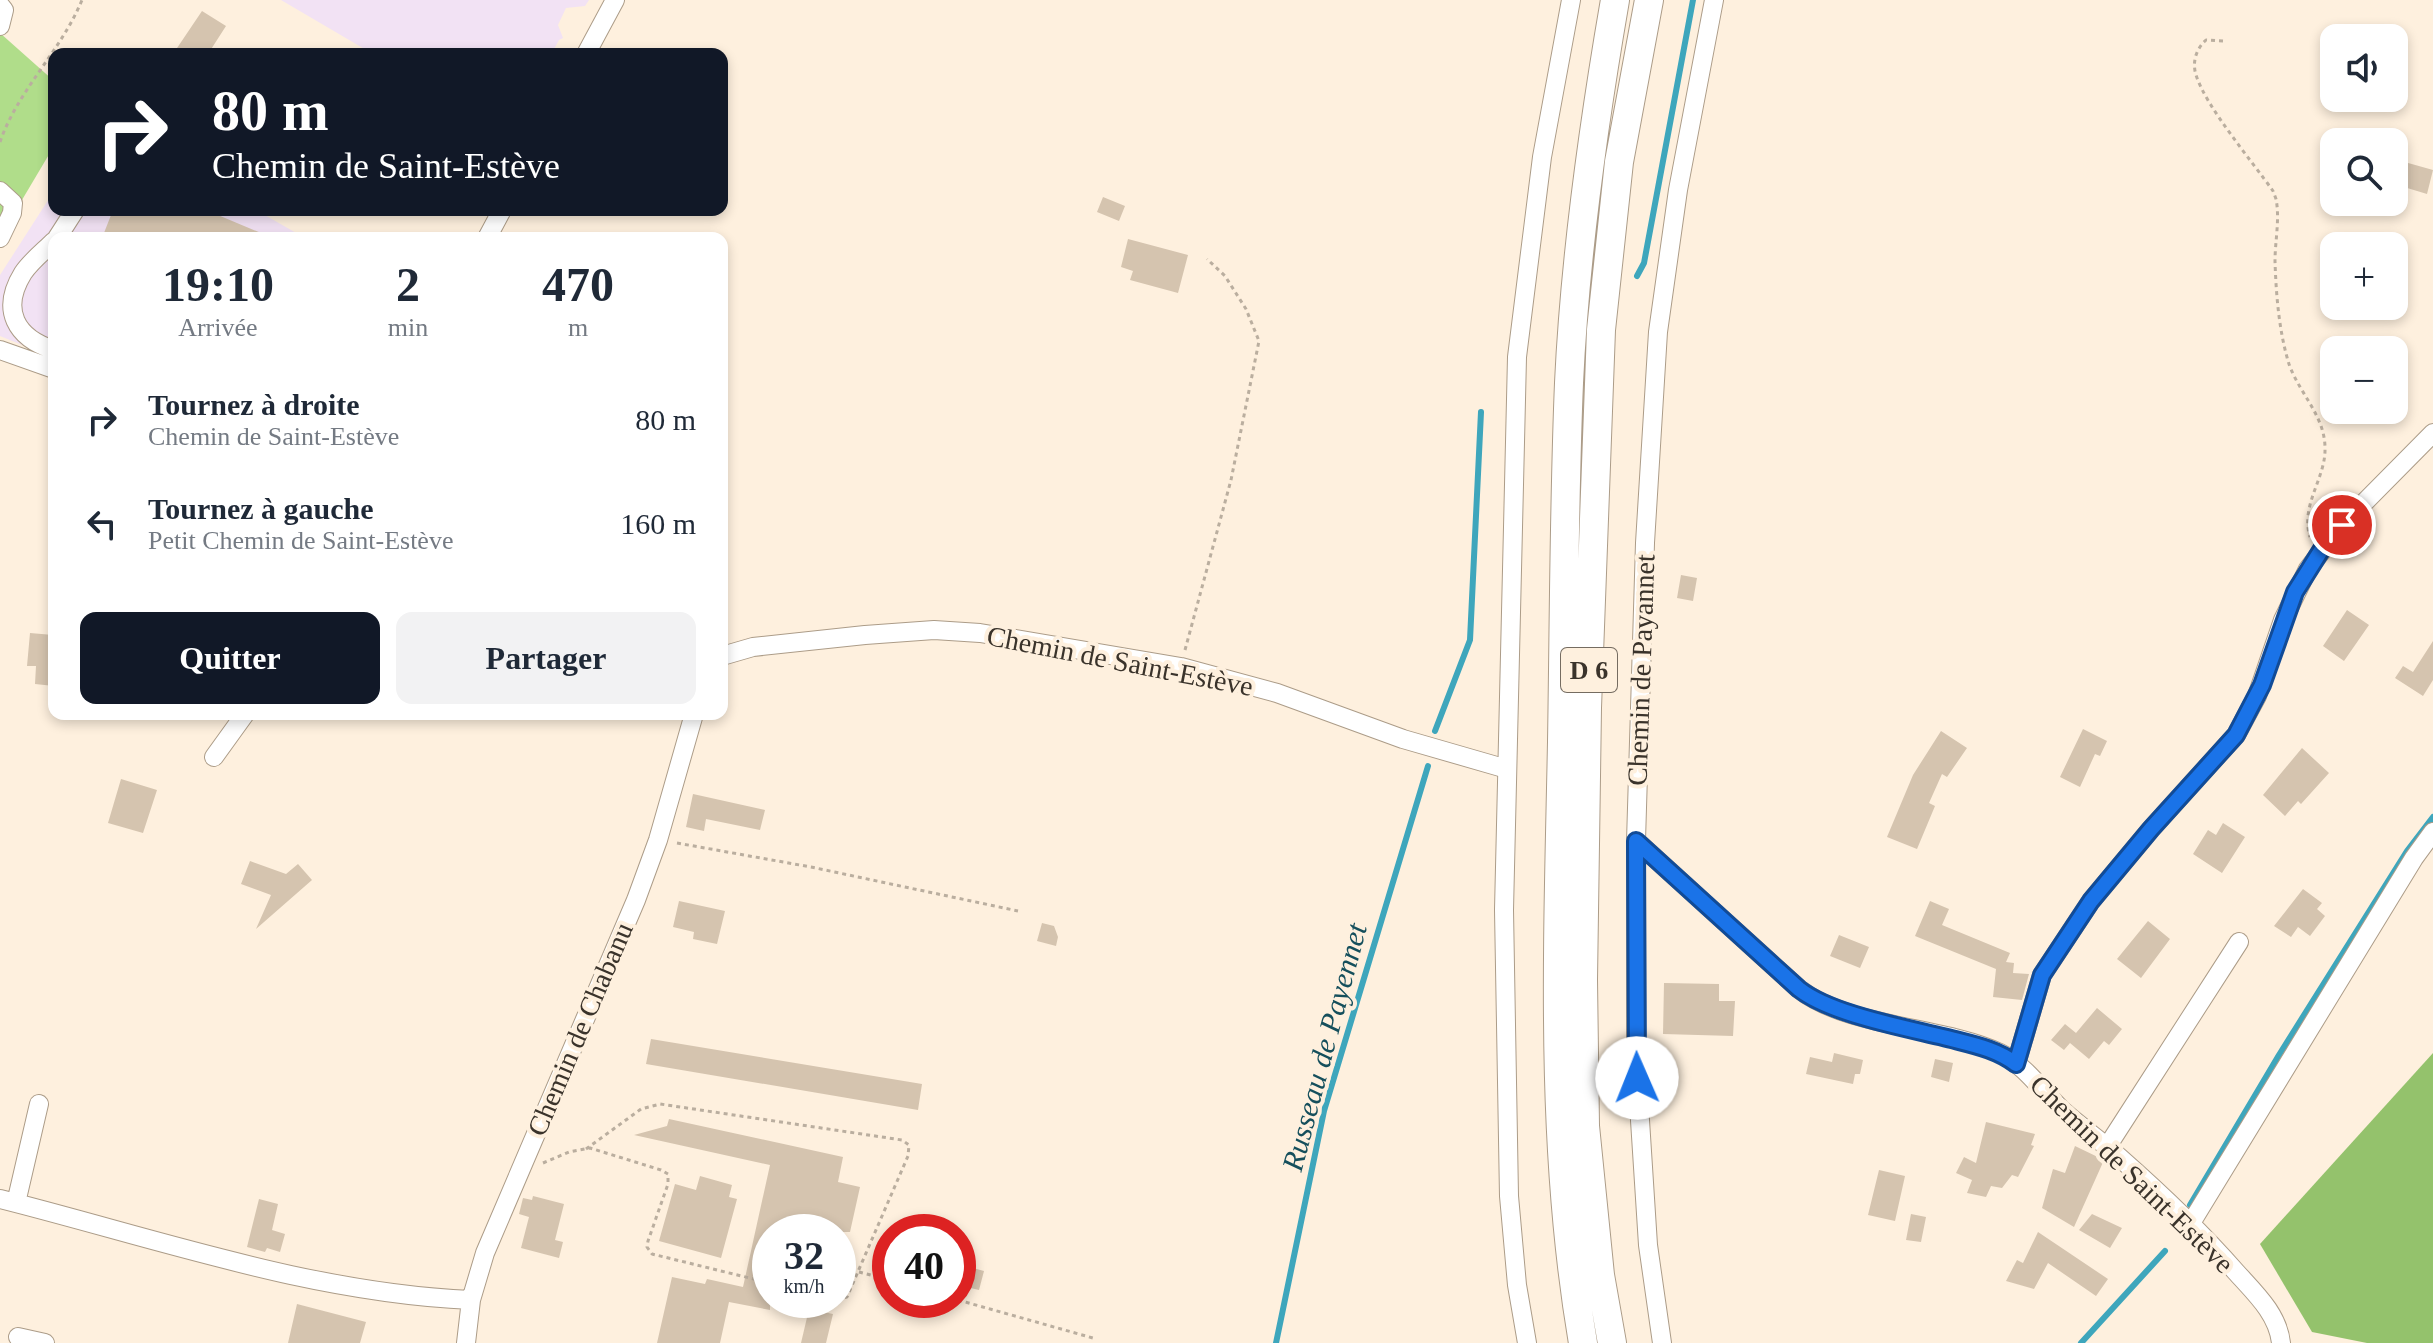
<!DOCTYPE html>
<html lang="fr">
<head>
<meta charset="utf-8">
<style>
  :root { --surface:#fff; --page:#f2f2f3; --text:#1f2937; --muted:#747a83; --accent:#111827 }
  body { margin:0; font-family:Georgia,serif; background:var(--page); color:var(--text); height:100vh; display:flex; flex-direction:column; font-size:30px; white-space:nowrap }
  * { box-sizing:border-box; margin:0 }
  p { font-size:26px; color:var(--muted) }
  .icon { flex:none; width:44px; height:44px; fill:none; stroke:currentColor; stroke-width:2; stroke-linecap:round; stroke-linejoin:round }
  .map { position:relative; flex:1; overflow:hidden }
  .details { position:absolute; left:48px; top:232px; width:680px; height:488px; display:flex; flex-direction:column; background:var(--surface); border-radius:16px; box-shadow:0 4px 12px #0003 }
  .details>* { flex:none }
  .guide { position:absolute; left:48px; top:48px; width:680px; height:168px; border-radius:16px; box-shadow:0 4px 12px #0003; background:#111827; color:#fff; overflow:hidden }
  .tools { position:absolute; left:2320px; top:24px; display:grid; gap:16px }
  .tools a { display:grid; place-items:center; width:88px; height:88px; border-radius:16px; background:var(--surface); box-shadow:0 4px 12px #0003; font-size:40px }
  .speed { position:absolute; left:752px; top:1214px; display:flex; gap:16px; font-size:40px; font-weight:700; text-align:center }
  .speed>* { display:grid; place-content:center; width:104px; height:104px; border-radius:50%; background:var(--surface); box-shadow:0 4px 12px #0003; line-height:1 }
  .speed small { font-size:20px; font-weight:400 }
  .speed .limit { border:12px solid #d22; background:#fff; color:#111 }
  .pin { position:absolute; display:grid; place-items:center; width:68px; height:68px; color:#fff; margin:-34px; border:4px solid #fff; border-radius:50%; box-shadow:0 2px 8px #0007 }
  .me { position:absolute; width:88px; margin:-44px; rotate:359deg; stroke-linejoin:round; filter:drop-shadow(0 0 6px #0008) }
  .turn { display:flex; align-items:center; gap:28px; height:168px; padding:0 32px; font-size:36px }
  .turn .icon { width:104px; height:104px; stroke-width:2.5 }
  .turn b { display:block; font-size:56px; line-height:68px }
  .eta { display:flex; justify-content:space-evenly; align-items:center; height:136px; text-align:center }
  .eta b { font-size:48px; font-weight:700; line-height:56px }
  .cta { display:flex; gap:16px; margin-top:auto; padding:16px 32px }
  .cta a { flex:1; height:92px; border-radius:16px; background:var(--accent); color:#fff; font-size:32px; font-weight:700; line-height:92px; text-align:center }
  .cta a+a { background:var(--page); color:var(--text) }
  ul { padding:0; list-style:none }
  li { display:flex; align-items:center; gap:24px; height:104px; padding:0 32px }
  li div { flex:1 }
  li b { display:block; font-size:30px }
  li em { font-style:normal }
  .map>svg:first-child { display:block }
</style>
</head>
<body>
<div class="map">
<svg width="2433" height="1343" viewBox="0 0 2433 1343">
  <rect width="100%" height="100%" fill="#fef0de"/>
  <path fill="#f2e2f4" d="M281 0H589L585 6 566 8 558 25 563 38 559 40 553 51 559 54H373Z
    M54 191V210H256L305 238H54V358L0 336V275Z"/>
  <path fill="#b0dd8a" d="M0 33 54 81V146L0 237Z"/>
  <path fill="#94c26c" d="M2433 1053V1343H2367L2312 1332 2260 1244Z"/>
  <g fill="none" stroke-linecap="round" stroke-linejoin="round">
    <path stroke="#3ea6bc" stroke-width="6" d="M1637 276 1644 263 1693 0
      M1435 731 1470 640 1481 412
      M2190 1205 2279 1055 2407 851 2433 817
      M1276 1343 1324 1111 1428 766
      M2081 1343 2165 1251"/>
  </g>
  <path fill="#d5c4af" d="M202 11 226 26 208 54H173Z
    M2394 159 2433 170 2427 194 2394 184Z
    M1103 197 1125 206 1119 221 1097 212Z
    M113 210 124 215 126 210H206L273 238H102Z
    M1128 239 1188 255 1178 293 1130 280 1133 271 1121 267Z
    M1681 575 1697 578 1693 601 1677 598Z
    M2347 610 2369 625 2344 661 2323 646Z
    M30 633 53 635 51 662H54V686L35 684 36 666H27Z
    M2433 641V680L2423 696 2395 678 2403 666 2413 672Z
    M2083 729 2107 741 2100 756 2095 754 2080 787 2060 777Z
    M1941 731 1967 748 1947 777 1942 774 1929 803 1935 806 1917 849 1887 837 1913 775Z
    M2302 748 2329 773 2301 804 2298 801 2285 816 2263 795Z
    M121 779 157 790 143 833 108 823Z
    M693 794 765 810 760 830 706 819 704 831 686 827Z
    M2223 823 2245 837 2222 873 2193 854 2208 830 2216 835Z
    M250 861 286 874 298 864 312 880 256 929 271 895 241 884Z
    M2303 889 2322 903 2317 909 2325 916 2310 936 2298 927 2291 937 2274 926Z
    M679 901 725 911 717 944 693 939 694 932 673 927Z
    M1930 901 1949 909 1942 925 2010 953 2006 962 2014 963 2013 973 2029 974 2022 1000 1993 997 1996 969 1915 936Z
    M2148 921 2170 939 2141 978 2117 959Z
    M1042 923 1054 926 1058 937 1056 946 1037 941Z
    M1839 935 1869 947 1860 968 1830 956Z
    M1664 983 1719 984V1001H1735L1733 1036 1663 1034Z
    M2097 1008 2122 1029 2109 1045 2104 1041 2089 1059 2070 1043 2064 1050 2051 1040 2065 1024 2076 1033Z
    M651 1039 922 1084 918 1110 646 1064Z
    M1834 1053 1863 1060 1860 1074H1855L1853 1084 1806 1074 1810 1057 1832 1062Z
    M1935 1059 1953 1063 1949 1082 1931 1077Z
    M669 1119 843 1157 838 1182 860 1187 850 1232H770L758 1290 770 1293V1310L729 1302 720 1343H657L672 1277 705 1284 707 1279 743 1287 770 1165 634 1135 667 1126Z
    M1986 1122 2035 1134 2031 1145 2034 1146 2018 1177 2012 1175 2002 1188 1991 1186 1986 1197 1967 1193 1972 1180 1956 1173 1964 1157 1976 1163Z
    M2075 1146 2104 1160 2074 1227 2042 1208 2053 1169 2065 1173Z
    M1879 1170 1905 1176 1895 1221 1868 1215Z
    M700 1176 732 1185 729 1197 737 1199 721 1258 659 1241 675 1184 696 1190Z
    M533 1196 564 1204 555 1240 563 1242 559 1258 521 1248 529 1217 519 1214 523 1198 532 1200Z
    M259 1199 278 1204 272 1230 285 1234 280 1252 267 1248 265 1252 247 1247Z
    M1911 1214 1926 1217 1921 1242 1906 1240Z
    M2092 1214 2122 1228 2110 1248 2079 1230Z
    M2038 1232 2108 1279 2096 1296 2048 1263 2034 1289 2006 1281 2017 1260 2023 1263Z
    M958 1264 984 1271 979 1290 958 1285Z
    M297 1304 366 1322 360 1343H288Z
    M809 1309 833 1314 826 1343H801Z"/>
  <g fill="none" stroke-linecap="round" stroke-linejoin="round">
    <g stroke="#ac9c88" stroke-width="20">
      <path id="minor" d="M0 5 4 10 0 26
        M586 54 615 0
        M0 191 13 203 12 213 0 238
        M57 238 75 210
        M487 238 502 210
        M54 241C44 251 31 261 23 273 0 310 16 338 54 350
        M0 350 54 369
        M722 656 753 647 865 635 934 630 980 633 1181 667 1277 693 1403 739 1507 769
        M214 757 245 714
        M1636 841 1799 989C1849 1028 1942 1026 2000 1053 2025 1065 2043 1092 2063 1111 2081 1127 2101 1141 2119 1157 2161 1194 2200 1231 2236 1272 2255 1293 2278 1314 2281 1343
        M2016 1064 2042 975 2091 901 2151 829 2236 735 2257 696 2283 620 2308 569 2342 525 2433 433
        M2107 1147 2239 942
        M0 1199C155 1238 310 1293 471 1300
        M16 1203 39 1104
        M2191 1223 2414 858 2433 832
        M18 1337 45 1343
        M466 1343 471 1300 485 1253 636 900 658 840 694 714
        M1527 1343 1517 1285 1509 1196 1504 910 1517 357 1542 157 1571 0
        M1662 1343 1648 1245 1636 1058V841L1645 543 1658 332 1678 190 1714 0"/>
    </g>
    <g stroke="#ac9c88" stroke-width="30">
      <path id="highway" d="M1583 1343C1549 1144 1558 943 1562 742 1564 622 1564 502 1569 383 1575 254 1593 127 1615 0
        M1612 1343 1600 1275 1585 1126 1583 980 1587 708 1601 330 1619 162 1649 0"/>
    </g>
    <path stroke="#baae9f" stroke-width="3" stroke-dasharray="4 4" stroke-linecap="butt" d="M2223 41 2206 40C2196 49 2192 62 2196 75 2206 107 2252 161 2273 191L2276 199C2280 219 2275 241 2275 261 2276 294 2279 332 2289 364 2299 393 2325 416 2325 448 2326 478 2300 505 2310 537
      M0 142C18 90 61 51 82 0
      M1185 650 1231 480 1259 341 1246 309 1225 276 1207 259
      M677 843 811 867 1018 911
      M586 1149 641 1109 660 1104 902 1140 909 1145 908 1156 847 1297 838 1299
      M543 1163 569 1152 590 1148 661 1170 668 1174V1184L648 1241 647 1247 652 1254 770 1283
      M859 1272 890 1280
      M958 1300 1093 1338"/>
    <use href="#minor" stroke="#fff" stroke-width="18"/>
    <use href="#highway" stroke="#fff" stroke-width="28"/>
  </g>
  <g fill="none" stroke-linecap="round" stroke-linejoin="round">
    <g stroke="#114b97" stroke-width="20">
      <path id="route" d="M1637 1078 1636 841 1799 989C1833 1016 1914 1029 1959 1041 1979 1046 1999 1051 2016 1064L2042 975 2091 901 2151 829 2236 735 2262 685 2295 592 2322 549 2342 525"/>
    </g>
    <use href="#route" stroke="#1a73e8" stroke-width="14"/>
  </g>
  <g text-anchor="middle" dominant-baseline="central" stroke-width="8" stroke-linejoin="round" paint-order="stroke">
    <rect fill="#fef0de" stroke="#756c61" stroke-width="2" x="1561" y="648" width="56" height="44" rx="6"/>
    <g font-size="26" font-weight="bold" fill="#3a332b">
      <text x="1589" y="670">D 6</text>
    </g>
    <g font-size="28" fill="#3a332b" stroke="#fef0de">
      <text transform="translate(1120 661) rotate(11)">Chemin de Saint-Estève</text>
      <text transform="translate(1641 670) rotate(-88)">Chemin de Payannet</text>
      <text transform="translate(580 1029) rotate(-67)">Chemin de Chabanu</text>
      <text transform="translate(2132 1174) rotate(44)">Chemin de Saint-Estève</text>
    </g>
    <g font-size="30" font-style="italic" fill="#154f5c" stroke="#fef0de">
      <text transform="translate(1324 1047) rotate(-75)">Russeau de Payennet</text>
    </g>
  </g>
</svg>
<div class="tools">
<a><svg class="icon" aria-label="sound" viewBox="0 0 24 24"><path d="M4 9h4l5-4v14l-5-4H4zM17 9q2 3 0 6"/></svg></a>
<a><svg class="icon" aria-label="search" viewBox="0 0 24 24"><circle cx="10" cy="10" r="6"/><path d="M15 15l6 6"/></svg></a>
<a>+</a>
<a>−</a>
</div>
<div class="speed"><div>32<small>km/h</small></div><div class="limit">40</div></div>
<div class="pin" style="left:2342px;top:525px;background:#d93025"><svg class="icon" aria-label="arrive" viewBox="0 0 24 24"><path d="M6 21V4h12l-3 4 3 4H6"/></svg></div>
<svg class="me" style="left:1637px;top:1078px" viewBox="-20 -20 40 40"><circle r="19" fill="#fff"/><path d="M0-13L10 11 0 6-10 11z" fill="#1a73e8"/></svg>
<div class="guide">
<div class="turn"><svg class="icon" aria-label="right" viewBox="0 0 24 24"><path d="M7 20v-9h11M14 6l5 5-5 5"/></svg><div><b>80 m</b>Chemin de Saint-Estève</div></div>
</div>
<section class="details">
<div class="eta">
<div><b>19:10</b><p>Arrivée</p></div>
<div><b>2</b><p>min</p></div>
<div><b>470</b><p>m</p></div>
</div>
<ul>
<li><svg class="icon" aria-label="right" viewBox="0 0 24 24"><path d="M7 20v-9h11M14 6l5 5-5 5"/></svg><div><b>Tournez à droite</b><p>Chemin de Saint-Estève</p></div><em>80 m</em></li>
<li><svg class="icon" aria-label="left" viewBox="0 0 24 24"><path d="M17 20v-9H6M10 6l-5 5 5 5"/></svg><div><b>Tournez à gauche</b><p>Petit Chemin de Saint-Estève</p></div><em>160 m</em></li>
</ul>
<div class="cta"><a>Quitter</a><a>Partager</a></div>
</section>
</div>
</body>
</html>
